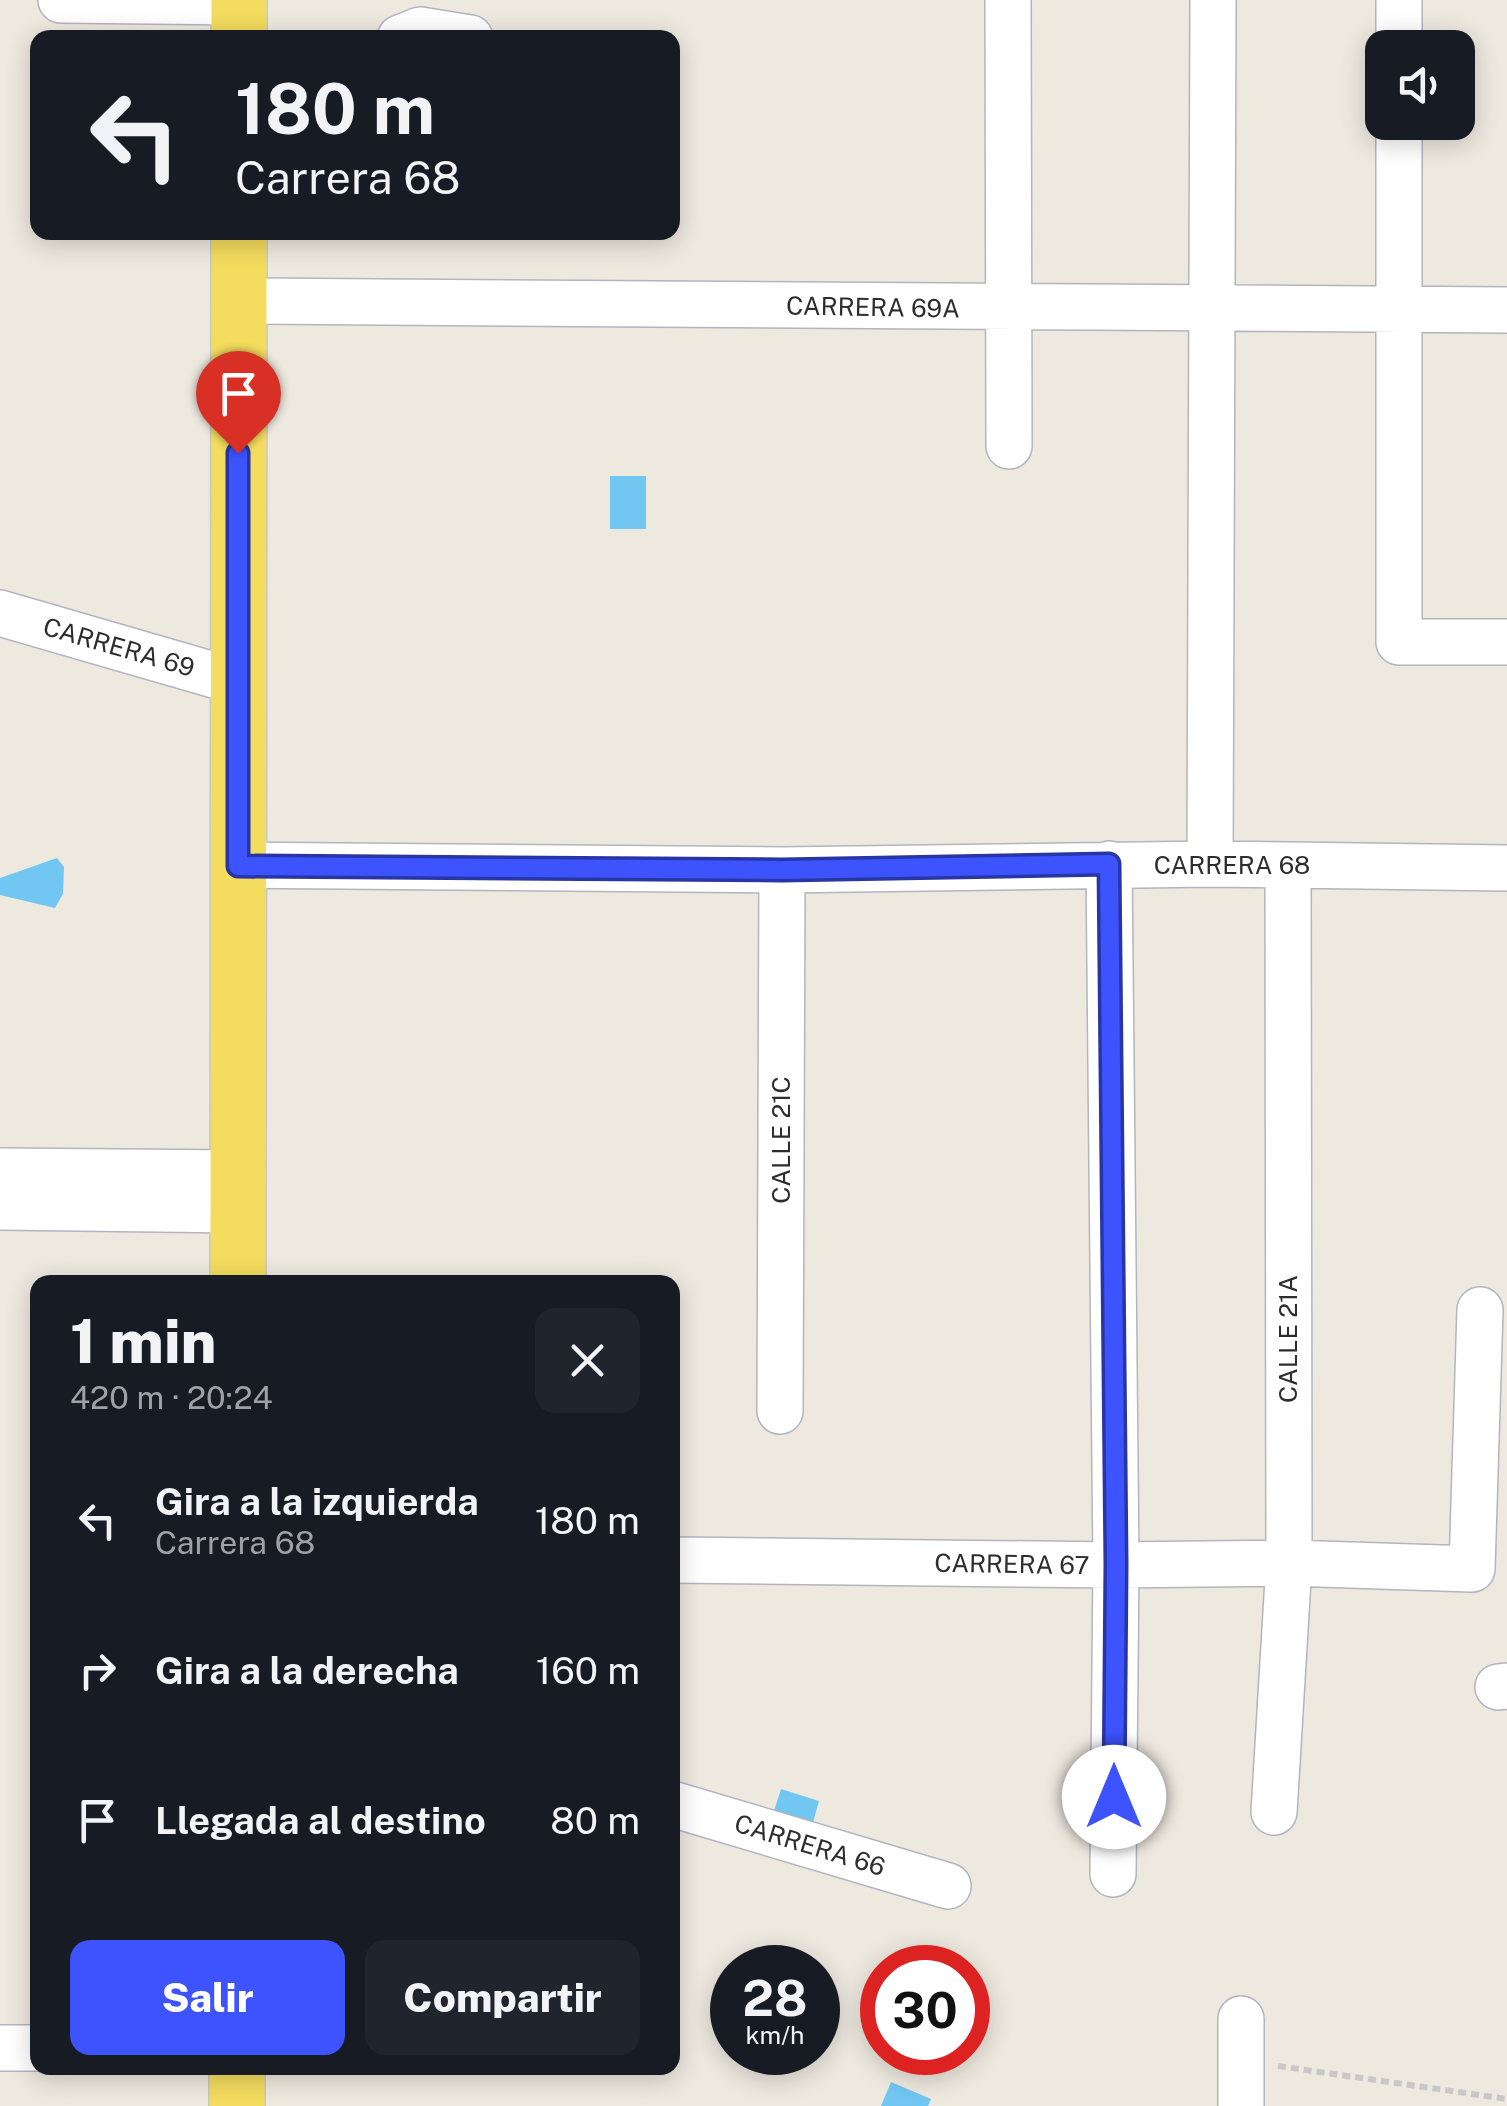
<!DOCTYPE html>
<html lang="es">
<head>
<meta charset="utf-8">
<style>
  :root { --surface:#171b24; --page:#20242c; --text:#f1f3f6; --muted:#9ea1a6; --accent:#3d53fe }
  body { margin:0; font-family:"Public Sans",sans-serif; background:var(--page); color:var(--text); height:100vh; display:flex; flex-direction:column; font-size:38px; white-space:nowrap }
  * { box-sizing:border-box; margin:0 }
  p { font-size:32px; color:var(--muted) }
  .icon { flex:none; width:55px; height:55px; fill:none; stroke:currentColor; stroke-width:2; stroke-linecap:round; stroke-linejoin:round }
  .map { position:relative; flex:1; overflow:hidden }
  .sheet { position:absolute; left:30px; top:1275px; width:650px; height:800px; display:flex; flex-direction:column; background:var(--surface); border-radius:20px; box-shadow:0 5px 25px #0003 }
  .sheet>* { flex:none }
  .guide { position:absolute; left:30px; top:30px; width:650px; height:210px; border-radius:20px; box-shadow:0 5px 25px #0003; background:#171b24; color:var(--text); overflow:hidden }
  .controls { position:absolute; left:1365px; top:30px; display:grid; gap:20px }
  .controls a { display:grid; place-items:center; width:110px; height:110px; border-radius:20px; background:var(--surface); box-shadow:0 5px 25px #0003; font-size:50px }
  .speed { position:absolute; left:710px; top:1945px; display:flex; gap:20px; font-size:50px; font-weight:700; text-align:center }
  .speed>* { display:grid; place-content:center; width:130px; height:130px; border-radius:50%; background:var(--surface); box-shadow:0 5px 25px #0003; line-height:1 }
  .speed small { font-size:25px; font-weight:400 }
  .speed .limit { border:15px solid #d22; background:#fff; color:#111 }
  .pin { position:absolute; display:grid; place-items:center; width:85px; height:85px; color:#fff; margin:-102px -42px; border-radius:50% 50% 50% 0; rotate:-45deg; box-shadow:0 0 10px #0007 }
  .pin .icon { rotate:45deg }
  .me { position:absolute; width:110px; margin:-55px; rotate:0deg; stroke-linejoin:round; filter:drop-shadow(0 0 8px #0008) }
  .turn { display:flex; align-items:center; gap:35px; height:210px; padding:0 40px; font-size:45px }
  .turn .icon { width:130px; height:130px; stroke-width:2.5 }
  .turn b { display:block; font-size:70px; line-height:85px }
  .round { display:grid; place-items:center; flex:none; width:105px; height:105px; border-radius:20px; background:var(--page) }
  .headline { display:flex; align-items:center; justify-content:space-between; height:170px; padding:0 40px }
  h1 { font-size:60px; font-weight:800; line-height:75px }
  .button { display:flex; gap:20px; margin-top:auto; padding:20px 40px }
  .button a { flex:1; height:115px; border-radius:20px; background:var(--accent); color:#fff; font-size:40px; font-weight:800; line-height:115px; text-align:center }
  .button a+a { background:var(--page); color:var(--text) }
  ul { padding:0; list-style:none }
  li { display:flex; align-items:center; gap:30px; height:150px; padding:0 40px }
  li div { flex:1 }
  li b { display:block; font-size:38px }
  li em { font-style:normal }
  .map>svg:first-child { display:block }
</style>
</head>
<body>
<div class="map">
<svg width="1507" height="2106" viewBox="0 0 1507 2106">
  <rect width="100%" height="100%" fill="#eee9df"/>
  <path fill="#71c6f2" d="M610 476H646V529H610Z
    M57 858 64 867 63 894 55 908 0 895V878Z
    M781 1789 819 1801 812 1826 773 1814Z
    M891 2082 931 2099 928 2106H881Z"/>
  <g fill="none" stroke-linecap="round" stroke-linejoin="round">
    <g stroke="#b3b4c0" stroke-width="48">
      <path id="minor" d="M61 0 239 2
        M1008 0 1009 446
        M400 38 420 30 470 38
        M1399 48V0
        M1399 122V642H1507
        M239 301 1507 310
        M0 613 238 682
        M1109 864 1116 1565 1113 1874
        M1210 864 1213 0
        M238 865 782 870 1210 864 1507 868
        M0 1171 238 1173
        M0 1207 238 1210
        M780 1411 782 870
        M672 1560 1116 1565 1289 1563 1472 1569 1480 1310
        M1498 1687 1507 1686
        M672 1804 948 1886
        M1274 1812 1289 1563 1288 865
        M0 2048H38
        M1241 2106V2019"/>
    </g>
    <g stroke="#c8c8c8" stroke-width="58">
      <path id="major" d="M239 38V0
        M238 1282 239 232
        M237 2106V2068"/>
    </g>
    <path stroke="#c8c8c8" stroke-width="6" stroke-dasharray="8 5" stroke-linecap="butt" d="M1278 2066 1507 2099"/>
    <use href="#minor" stroke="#fff" stroke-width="45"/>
    <use href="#major" stroke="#f4dc5e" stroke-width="55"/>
  </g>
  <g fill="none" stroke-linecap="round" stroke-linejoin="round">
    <g stroke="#2836a5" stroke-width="25">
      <path id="route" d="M238 453V866L782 870 1109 864 1116 1565 1114 1797"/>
    </g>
    <use href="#route" stroke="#3d53fe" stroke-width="18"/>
  </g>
  <g text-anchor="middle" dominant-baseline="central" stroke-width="10" stroke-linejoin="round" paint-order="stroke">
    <g font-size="25" fill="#2d2d2d" stroke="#fff">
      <text transform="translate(873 307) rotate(1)">CARRERA 69A</text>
      <text transform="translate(119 647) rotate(16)">CARRERA 69</text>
      <text x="1232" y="865">CARRERA 68</text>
      <text transform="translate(781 1140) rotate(-90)">CALLE 21C</text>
      <text transform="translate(1288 1339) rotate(-90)">CALLE 21A</text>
      <text transform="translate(1012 1564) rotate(1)">CARRERA 67</text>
      <text transform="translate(810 1845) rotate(17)">CARRERA 66</text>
    </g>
  </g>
</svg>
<div class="controls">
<a><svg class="icon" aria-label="sound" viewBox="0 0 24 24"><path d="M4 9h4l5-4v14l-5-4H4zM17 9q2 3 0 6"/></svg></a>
</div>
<div class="speed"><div>28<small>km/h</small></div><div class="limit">30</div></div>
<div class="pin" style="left:238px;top:453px;background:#d93025"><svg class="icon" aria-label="arrive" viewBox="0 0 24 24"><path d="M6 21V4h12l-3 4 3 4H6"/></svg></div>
<svg class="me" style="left:1114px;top:1797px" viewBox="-20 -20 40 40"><circle r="19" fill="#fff"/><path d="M0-13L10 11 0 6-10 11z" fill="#3d53fe"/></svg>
<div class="guide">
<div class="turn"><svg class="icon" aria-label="left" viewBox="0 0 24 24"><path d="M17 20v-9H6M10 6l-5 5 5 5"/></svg><div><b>180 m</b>Carrera 68</div></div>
</div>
<section class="sheet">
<div class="headline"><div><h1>1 min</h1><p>420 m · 20:24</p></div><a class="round"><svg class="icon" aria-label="close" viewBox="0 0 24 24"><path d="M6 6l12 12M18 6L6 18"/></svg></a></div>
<ul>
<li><svg class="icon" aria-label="left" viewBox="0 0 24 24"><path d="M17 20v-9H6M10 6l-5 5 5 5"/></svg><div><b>Gira a la izquierda</b><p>Carrera 68</p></div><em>180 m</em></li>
<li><svg class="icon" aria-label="right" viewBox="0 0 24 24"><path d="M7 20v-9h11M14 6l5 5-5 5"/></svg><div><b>Gira a la derecha</b></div><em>160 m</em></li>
<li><svg class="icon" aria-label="arrive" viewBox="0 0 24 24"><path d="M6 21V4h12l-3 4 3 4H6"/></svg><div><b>Llegada al destino</b></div><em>80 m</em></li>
</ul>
<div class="button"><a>Salir</a><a>Compartir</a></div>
</section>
</div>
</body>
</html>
